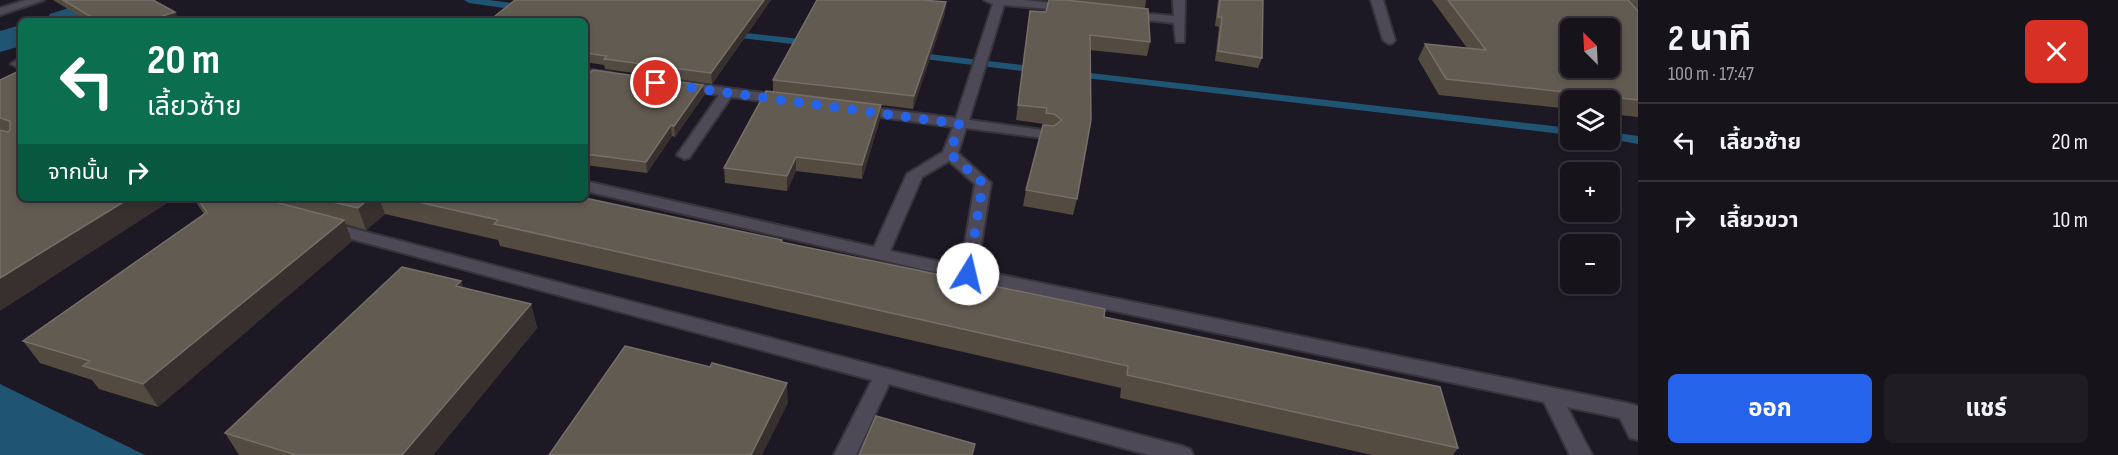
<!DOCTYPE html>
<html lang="th">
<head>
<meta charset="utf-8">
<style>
  :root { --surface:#16131b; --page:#1f1c24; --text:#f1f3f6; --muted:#9e9ea3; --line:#35323a; --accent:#2563eb }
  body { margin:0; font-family:"Sofia Sans Condensed","Noto Sans Thai",sans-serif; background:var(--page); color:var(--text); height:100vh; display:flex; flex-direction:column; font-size:22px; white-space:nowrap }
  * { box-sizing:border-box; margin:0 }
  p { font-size:20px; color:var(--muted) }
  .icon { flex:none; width:33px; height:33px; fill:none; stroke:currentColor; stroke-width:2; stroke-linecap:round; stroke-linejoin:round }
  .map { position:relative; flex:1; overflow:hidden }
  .panel { display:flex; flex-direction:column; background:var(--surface); width:480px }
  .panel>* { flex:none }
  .banner { position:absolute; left:18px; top:18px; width:570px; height:183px; border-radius:9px; box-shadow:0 3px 9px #0003,0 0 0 2px var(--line); background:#0b6e4f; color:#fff; overflow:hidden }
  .needle { width:39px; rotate:336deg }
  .buttons { position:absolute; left:1560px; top:18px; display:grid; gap:12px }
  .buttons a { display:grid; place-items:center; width:60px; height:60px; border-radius:9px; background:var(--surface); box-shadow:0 3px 9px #0003,0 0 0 2px var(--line); font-size:30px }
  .pin { position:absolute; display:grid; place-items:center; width:51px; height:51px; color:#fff; margin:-26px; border:3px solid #fff; border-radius:50%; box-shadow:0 2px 6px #0007 }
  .me { position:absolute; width:66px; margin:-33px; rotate:9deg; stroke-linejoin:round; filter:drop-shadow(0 0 4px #0008) }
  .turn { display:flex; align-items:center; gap:21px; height:126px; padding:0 30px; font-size:27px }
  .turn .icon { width:78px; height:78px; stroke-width:2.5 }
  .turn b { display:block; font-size:42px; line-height:51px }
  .then { display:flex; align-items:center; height:57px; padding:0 30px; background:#0003; gap:12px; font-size:22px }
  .round { display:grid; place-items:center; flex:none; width:63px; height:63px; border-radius:9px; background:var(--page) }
  .overview { display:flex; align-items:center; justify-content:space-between; height:102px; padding:0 30px }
  h1 { font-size:36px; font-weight:700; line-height:45px }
  .cta { display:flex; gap:12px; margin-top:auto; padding:12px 30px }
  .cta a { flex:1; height:69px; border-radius:9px; background:var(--accent); color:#fff; font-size:24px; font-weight:700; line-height:69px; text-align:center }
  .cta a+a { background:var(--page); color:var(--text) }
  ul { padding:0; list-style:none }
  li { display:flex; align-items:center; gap:18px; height:78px; padding:0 30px; border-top:2px solid var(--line) }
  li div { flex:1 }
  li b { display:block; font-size:22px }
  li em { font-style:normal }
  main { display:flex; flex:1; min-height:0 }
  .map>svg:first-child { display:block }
</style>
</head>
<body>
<main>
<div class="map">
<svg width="1638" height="455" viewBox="0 0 1638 455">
  <rect width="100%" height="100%" fill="#1d1924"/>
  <path fill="#205473" d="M0 384 145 455H0Z"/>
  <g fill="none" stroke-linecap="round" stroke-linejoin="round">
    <path fill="#205473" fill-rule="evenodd" d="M464 0H489L527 5 532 8 527 11 469 3Z
      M727 31 810 40 815 43 810 46 724 36 722 34Z
      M912 52 1039 67 1044 70 1039 73 908 57V53Z
      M1073 71 1570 128V135L1069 76 1068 74Z
      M1610 132 1638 136V144L1610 139Z"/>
    <path fill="#205473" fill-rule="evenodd" d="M93 0H141C125 23 71 21 46 21L50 14Z
      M21 25V46L0 52V31Z"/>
    <g stroke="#37343c" stroke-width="4">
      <path id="minor" d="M26 0H44L0 15V8Z
        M984 0H1024L1070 5 1076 8 1070 11 1004 5 969 120 1050 131 1057 135 1050 139 966 128 958 153 991 183 977 270 1627 403 1638 406V440L1630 438 1620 418 1567 407 1592 455H1570L1544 402 968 280 585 191V181L874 247 907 174 943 152 953 127 858 114 851 110 858 106 956 118 993 4ZM949 161 975 184 961 266 890 251 922 177Z
        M1173 0H1185L1184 42H1176L1174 23 1128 18 1122 15 1128 12 1174 16Z
        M1371 0H1383L1395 40 1393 43 1389 44 1383 40Z
        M17 60 21 61V69L11 64Z
        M585 69 612 73 618 77 612 81 585 77Z
        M683 82 785 96 792 100 785 104 731 97 689 158 684 159 677 155 719 95 678 89 676 86 678 83Z
        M328 222 1182 446 1190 449 1193 455H1149L889 384 856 455H834L872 380 322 231 320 227 322 223Z"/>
    </g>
    <use href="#minor" fill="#4e4956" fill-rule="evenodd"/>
  </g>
  <path fill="#544b40" d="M53 0H153L175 12 179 21H88Z
    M515 0H771L712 84 605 69 604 65 585 62V21Z
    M1049 0H1146L1145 8 1150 42 1147 56 1090 50 1077 199 1073 215 1023 206 1026 190 1044 124 1016 120 1028 24 1046 12Z
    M1218 0H1263L1262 58 1258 68 1215 61 1219 27 1215 26Z
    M1432 0H1638V117L1610 114V100H1570V109L1439 95 1418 59 1425 44 1467 48Z
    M946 2 945 13 913 109 777 92 881 105 880 119 862 179 796 171 787 191 725 183 724 168 773 92V80Z
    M21 71 0 311V80Z
    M585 79 703 85 704 95 675 137 672 136 647 173 585 165Z
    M193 198H585L782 240V243L1104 317 1458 448 1453 455H1372L1120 398 1121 388 500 246 498 240 385 214 366 230 345 224 352 241 158 407 99 389 92 380 40 363 23 341 204 214Z
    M461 281 463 288 531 304 537 328 433 455H239L225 433Z"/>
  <path fill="#37302e" d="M764 0H771L712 84 711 73Z
    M946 2 945 13 913 109 914 96Z
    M175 12 179 21H147Z
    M703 85 704 95 675 137 674 126Z
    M881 105 880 119 862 179V165Z
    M671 125 672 136 647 173 646 162Z
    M796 157V171L787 191V176Z
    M130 198H175L0 311V278Z
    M370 198H379L385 214 366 230 358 208Z
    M344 220 352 241 158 407 143 384Z
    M461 281 469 305 456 286Z
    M531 304 537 328 433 455H402Z
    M787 383 788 403 762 455H751Z"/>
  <path fill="#625b52" stroke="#766f69" stroke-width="1.5" fill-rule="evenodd" d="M63 0H153L175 12 147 21H98Z
    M515 0H764L711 73 604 59 607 56 585 53V21H489Z
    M817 0H922L946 2 914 96 773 80Z
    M1049 0H1065L1148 9 1150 42 1090 35 1091 120 1077 199 1026 190 1043 125 1054 126 1062 120 1054 114 1046 113 1047 108 1018 105 1030 11 1046 12Z
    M1220 0H1263L1262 58 1218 51 1222 17H1218Z
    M1448 0H1628L1638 11V100L1446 79 1425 44 1486 50ZM1570 28H1610V68H1570Z
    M593 70 703 85 674 126 671 125 646 162 585 154V79Z
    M19 71H21V198H130L0 278V130L7 132 10 130V121L0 118V80Z
    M766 91 881 105 862 165 796 157 787 176 724 168Z
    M197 198H260L344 220 143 384 83 366 90 361 23 341 207 212Z
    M316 198H370L358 208Z
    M400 198H585L782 240 781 242 1105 309 1104 317 1440 387 1458 448 1127 375 1128 366 494 224 498 220Z
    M402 267 461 281 456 286 531 304 402 455H296L225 433Z
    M625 346 710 367 712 363 787 383 751 455H549Z
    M876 416 975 444 972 455H859Z"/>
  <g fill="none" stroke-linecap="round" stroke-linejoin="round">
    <path stroke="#2563eb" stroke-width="10" stroke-dasharray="0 18" d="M656 83 959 124 950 154 983 183 968 274"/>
  </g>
</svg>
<div class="buttons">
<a><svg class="needle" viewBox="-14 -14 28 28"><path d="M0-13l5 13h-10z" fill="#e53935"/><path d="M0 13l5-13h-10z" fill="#9e9ea3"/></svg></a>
<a><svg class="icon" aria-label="layers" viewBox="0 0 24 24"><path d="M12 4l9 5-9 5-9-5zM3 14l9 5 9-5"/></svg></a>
<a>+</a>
<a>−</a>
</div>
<div class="pin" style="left:656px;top:83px;background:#d93025"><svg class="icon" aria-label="arrive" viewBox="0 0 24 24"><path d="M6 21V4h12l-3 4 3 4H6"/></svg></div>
<svg class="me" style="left:968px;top:274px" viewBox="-20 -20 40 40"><circle r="19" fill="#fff"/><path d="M0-13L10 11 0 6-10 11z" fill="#2563eb"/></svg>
<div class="banner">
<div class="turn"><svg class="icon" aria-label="left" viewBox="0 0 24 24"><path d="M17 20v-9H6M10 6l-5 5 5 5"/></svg><div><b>20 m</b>เลี้ยวซ้าย</div></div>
<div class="then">จากนั้น<svg class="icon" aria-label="right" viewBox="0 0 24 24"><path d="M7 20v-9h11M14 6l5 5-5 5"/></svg></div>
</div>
</div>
<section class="panel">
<div class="overview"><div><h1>2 นาที</h1><p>100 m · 17:47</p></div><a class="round" style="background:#d93025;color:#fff"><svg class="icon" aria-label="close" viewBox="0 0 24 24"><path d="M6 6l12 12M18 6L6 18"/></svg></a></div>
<ul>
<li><svg class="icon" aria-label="left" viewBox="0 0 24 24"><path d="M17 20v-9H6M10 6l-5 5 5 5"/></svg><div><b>เลี้ยวซ้าย</b></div><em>20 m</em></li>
<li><svg class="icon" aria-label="right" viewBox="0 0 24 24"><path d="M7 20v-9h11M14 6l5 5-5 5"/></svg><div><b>เลี้ยวขวา</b></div><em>10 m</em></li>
</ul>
<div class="cta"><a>ออก</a><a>แชร์</a></div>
</section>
</main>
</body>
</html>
